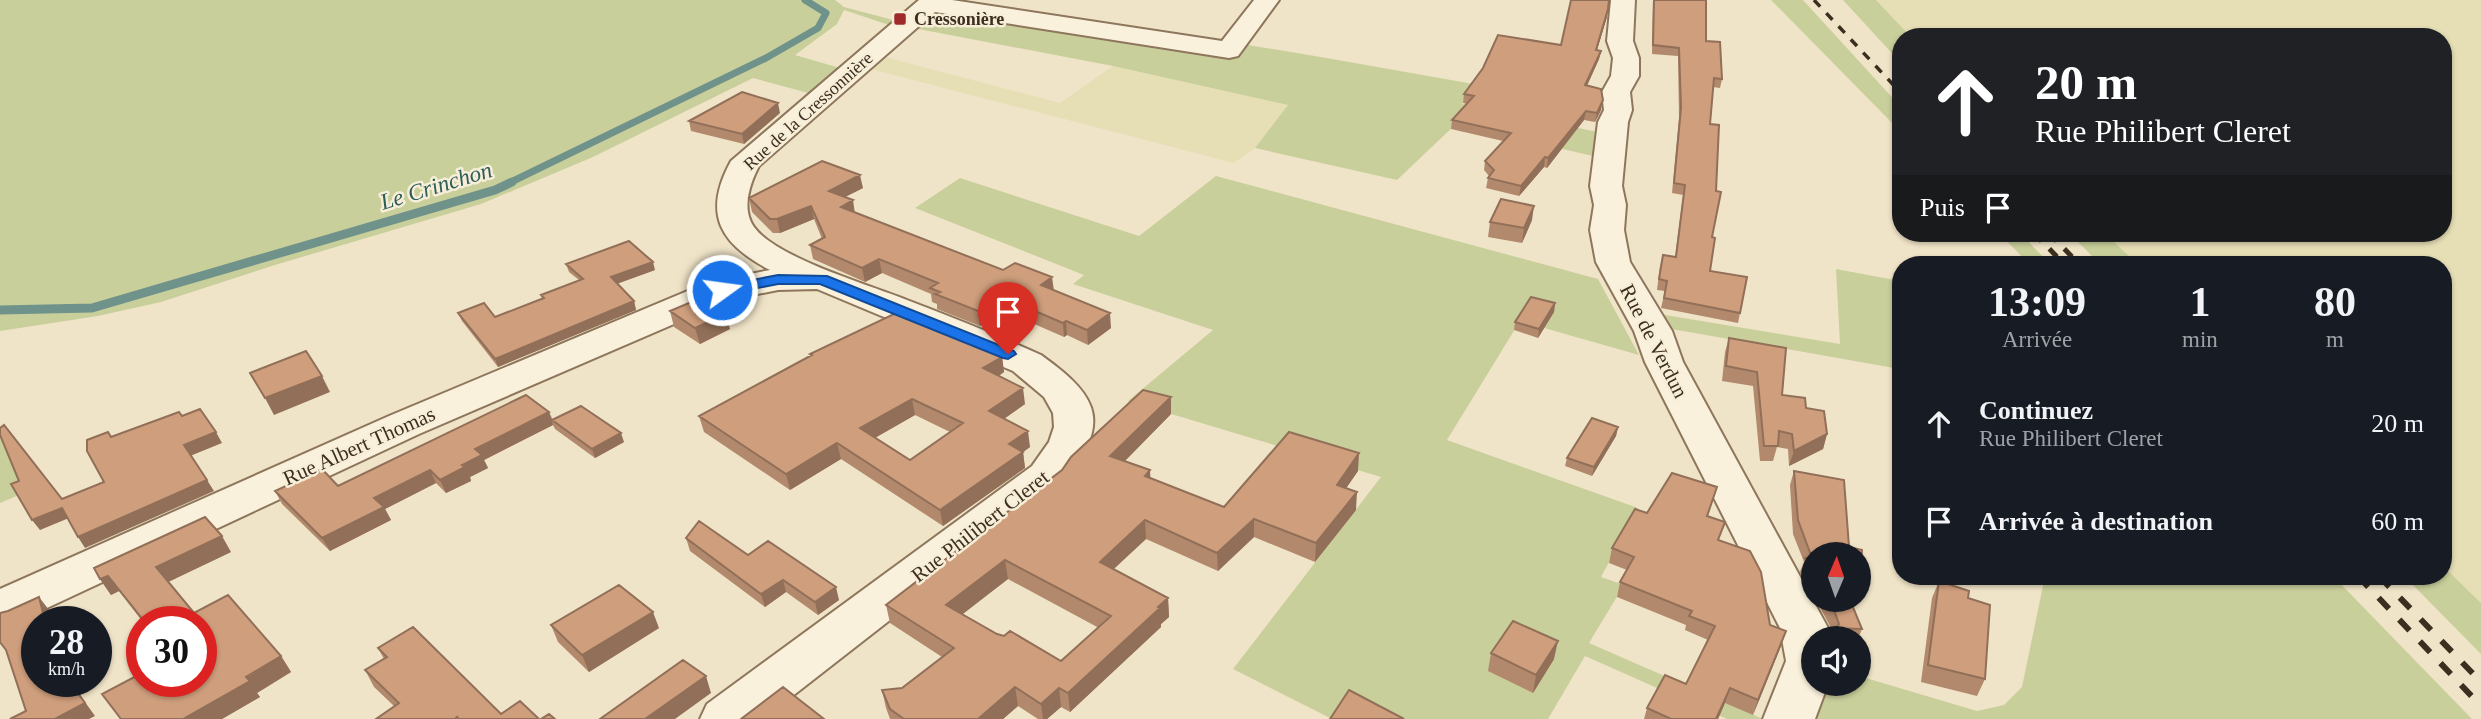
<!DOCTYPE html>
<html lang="fr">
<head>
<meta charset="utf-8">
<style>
  :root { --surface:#171b24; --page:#242831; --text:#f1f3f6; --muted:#9ea1a6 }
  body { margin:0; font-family:Georgia,serif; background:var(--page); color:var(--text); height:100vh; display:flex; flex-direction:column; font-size:26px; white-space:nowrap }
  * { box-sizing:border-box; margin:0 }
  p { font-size:23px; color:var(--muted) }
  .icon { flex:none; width:38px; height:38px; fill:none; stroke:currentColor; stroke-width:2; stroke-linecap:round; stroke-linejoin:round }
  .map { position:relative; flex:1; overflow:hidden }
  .sheet { position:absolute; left:1892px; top:256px; width:560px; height:329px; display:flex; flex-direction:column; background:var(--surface); border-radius:28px; box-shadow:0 2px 5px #0004 }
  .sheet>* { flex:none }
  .top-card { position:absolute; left:1892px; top:28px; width:560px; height:214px; border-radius:28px; box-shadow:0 2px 5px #0004; background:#202124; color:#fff; overflow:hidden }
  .needle { width:46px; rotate:2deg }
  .fabs { position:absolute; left:1801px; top:542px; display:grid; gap:14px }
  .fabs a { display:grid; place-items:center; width:70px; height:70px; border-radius:50%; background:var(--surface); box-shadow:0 2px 5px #0004; font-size:35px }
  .speed { position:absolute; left:21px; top:606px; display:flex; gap:14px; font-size:35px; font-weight:700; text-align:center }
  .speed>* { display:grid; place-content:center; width:91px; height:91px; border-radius:50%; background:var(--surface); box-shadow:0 2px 5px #0004; line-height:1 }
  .speed small { font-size:18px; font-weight:400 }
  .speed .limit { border:10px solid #d22; background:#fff; color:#111 }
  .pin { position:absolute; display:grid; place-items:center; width:60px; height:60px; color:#fff; margin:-72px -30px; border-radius:50% 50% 50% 0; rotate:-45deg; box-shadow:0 0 7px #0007 }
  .pin .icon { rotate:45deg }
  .me { position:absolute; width:77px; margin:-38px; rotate:76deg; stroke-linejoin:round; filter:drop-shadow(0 0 5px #0008) }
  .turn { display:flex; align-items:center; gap:24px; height:147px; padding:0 28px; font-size:32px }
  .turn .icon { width:91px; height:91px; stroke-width:2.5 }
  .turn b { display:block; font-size:49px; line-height:60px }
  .then { display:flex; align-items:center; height:66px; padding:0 28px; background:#0003; gap:14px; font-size:26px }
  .eta { display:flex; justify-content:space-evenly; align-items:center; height:119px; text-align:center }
  .eta b { font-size:42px; font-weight:700; line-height:49px }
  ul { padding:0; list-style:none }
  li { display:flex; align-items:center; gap:21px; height:98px; padding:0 28px }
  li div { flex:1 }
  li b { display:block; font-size:26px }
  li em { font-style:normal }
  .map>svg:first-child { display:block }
</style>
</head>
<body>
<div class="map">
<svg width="2481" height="719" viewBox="0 0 2481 719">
  <rect width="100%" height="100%" fill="#f0e4c8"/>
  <path fill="#e6deb5" d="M1876 0H2481V603L2443 566V264H2137L2105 233H2443V37H1911Z
    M881 56 1060 103 1113 66 1288 105 1255 148 1234 163 859 66Z"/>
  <path fill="#c9cf9b" d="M0 0H835L844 7 897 21 892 26 844 10 837 24 795 55 840 68 812 94 753 78 593 157 481 204 275 265 161 302 98 316 0 331Z
    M1771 0H1803L1900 106V131Z
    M1843 0H1876L1911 37H1900V62Z
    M937 6C1119 20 1299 53 1479 85L1475 87 1462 104 1612 135 1610 160 1456 124 1397 180 1255 148 1288 105 1113 66 913 28Z
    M1216 176 1598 279 1639 355 1520 321 1447 440 1638 508 1601 577 1624 585 1589 643 1763 719H1727L1585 656 1548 719H1332L1233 669 1381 477 1128 401 1213 330 1073 284 1084 275 915 208 960 178 1139 236Z
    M1999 233H2020L2050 264H2029Z
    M2069 233H2105L2137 264H2100Z
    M1836 269 1900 281V369L1666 328 1659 314 1840 344Z
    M0 431 26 492 0 503Z
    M2443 566 2481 603V654L2404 576H2443Z
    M2045 576H2333L2472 719H1802L1813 684H1858L1859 676 1977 711 2004 705 2022 687Z"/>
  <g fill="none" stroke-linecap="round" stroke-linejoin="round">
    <path stroke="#6f938a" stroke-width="7" d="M509 183 766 58 818 28 826 13 805 0"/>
    <path stroke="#6f938a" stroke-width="9" d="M0 310 92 308 495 190 512 182"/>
    <g stroke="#8d765c" stroke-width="4">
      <path id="minor" d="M919 0H952L1222 41 1254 0H1279L1238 56 1229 58 935 12 759 166C750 183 741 209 754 227 776 258 870 285 907 300 952 317 997 335 1041 355 1104 400 1109 424 1062 486L763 719H700L707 704 1032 466 1049 442 1054 427 1053 413 1044 397 1013 371 817 289 778 290 732 299 419 434 17 622 0 627V589L389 416 709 282 770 270C720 244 702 214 731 161Z
        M1611 0H1635L1633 41 1639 58V76L1630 92 1632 110 1628 122 1622 186 1626 205 1624 230 1630 262 1672 331 1683 362 1828 628 1831 639H1813V684H1828L1815 719H1763L1786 661 1780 628 1645 362 1634 331 1596 262 1590 230 1594 205 1590 186 1598 122 1604 110 1602 92 1611 76 1613 58 1607 41Z"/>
    </g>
    <use href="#minor" fill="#faf1dc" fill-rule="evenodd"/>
    <path stroke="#3d2e20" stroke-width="3.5" stroke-dasharray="9 9" stroke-linecap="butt" d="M1814 0 1900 92"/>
    <path stroke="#3d2e20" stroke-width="5" stroke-dasharray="11 11" stroke-linecap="butt" d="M2034 233 2064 264
      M2049 233 2079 264"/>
    <path stroke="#3d2e20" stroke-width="6" stroke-dasharray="15 15" stroke-linecap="butt" d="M2358 576 2481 706
      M2379 576 2481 682"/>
  </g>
  <path fill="#b2896c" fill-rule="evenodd" d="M1653 0H1706V41L1722 79 1720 88 1713 87 1710 124 1712 237 1710 271 1740 313 1738 323 1661 308 1665 291 1657 290 1660 266 1663 255 1675 257 1683 195 1672 193 1679 118 1678 56 1652 54Z
    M1607 17 1597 50 1601 51 1599 59 1587 86 1601 110 1595 122 1584 120 1547 168 1544 167 1519 196 1486 188 1488 178 1489 176 1484 170 1485 161 1503 141 1451 129 1452 120 1467 104 1463 103 1464 94 1561 45Z
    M780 113 744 144 691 131 689 121Z
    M863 188 845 197 855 212 1054 290 1111 328 1088 345 1067 335 1064 337 1002 310 980 326 937 309V304L932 302 931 294 882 273 865 282 813 259 810 245 822 239 814 219 780 233H773L752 212 749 198Z
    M1532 220 1522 243 1488 237 1490 222Z
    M566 264 655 270 617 284 634 301 636 310 498 367 462 321 458 313 495 317 542 299 541 295 579 280 569 272Z
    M1555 303 1554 312 1538 338 1514 330 1515 322Z
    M670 311 730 329 700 344 674 327Z
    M1729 338 1782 395 1806 408 1827 434 1823 449 1789 466 1788 449 1777 447 1773 461H1760L1753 386 1722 381 1725 352Z
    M810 354 1002 357 1004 372 999 376 1025 404 1004 419 1030 447 1023 452 1025 468 943 526 841 459 790 490 704 432 699 416 810 357ZM915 415 950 432 910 460 875 438Z
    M549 412 553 420 624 442 595 458 555 429 553 425 484 460 488 468 470 477 471 481 446 493 436 483 385 509 391 520 330 551 282 504 275 491 338 486Z
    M1171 414 1125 461 1151 478 1224 507 1358 471 1346 488 1356 510 1315 562 1254 537 1218 571 1146 539 1113 569 1168 598 1169 617 1161 624V627L1070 712 1061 707 1047 719H1038L1018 706 1003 719H890L886 708 882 690 902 688 942 657 890 623 886 605ZM1008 579 1099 628 1061 661 997 634 962 614Z
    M1618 427 1616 436 1592 476 1565 466 1567 458Z
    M1794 471 1844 480 1849 547 1862 550 1860 574 1858 579V555H1813V595L1800 572 1804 562 1793 534 1790 485Z
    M1717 487 1708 516 1719 540 1770 625 1781 646 1753 715 1725 703 1718 719H1644L1647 708 1686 684 1708 640 1685 630 1686 625 1617 597 1620 582 1627 570 1609 563 1612 548 1647 513Z
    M686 538 748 555 839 600 818 615 786 592 765 607 690 551Z
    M231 552 168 582 194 613 281 656 291 672 257 693 260 697 222 719H120L201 681V621H142L119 591 111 595 100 579Z
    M1939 581 1968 598 1985 679 1977 696 1921 682 1932 598Z
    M1816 600H1850L1862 629 1858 639H1824L1828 628H1831Z
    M551 625 659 628 589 672 558 642Z
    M378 648 501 714 539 719H376L394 706 374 687 365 670 384 659Z
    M1491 653 1554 659 1533 693 1488 671Z"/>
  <path fill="#916f58" d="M1608 9 1607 17 1594 59 1596 50Z
    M1601 51 1599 59 1583 94 1585 85Z
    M1603 100 1601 110 1595 122 1597 113Z
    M778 103 780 113 744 144 742 134Z
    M1586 111 1584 120 1547 168 1548 158Z
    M1545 157 1544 167 1519 196 1521 186Z
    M860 175 863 188 831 204 829 191Z
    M853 200 855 214 841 207Z
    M811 206 814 219 780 233 777 219Z
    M1534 206 1532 220 1522 243 1524 228Z
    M879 259 882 273 865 282 862 268Z
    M653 262 655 270 613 285 611 277Z
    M1052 277 1054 291 1041 285Z
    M1000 296 1002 310 980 326 978 311Z
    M634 301 636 310 498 367 495 359Z
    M1555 303 1554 312 1538 338 1539 329Z
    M1110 313 1111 328 1088 345 1087 330Z
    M726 314 730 329 700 344 695 328Z
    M1066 321 1067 335 1064 337 1063 323Z
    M1002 357 1004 372 985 384 983 368Z
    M322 376 330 392 274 415 265 398Z
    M1023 388 1025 404 992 427 989 411Z
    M1171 397V414L1112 474 1110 456Z
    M912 399 915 415 864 444 860 428Z
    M549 412 553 425 484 460 488 468 470 477 471 481 446 493 440 480 462 465 475 449Z
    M1618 427 1616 436 1592 476 1594 467Z
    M1028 431 1030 447 1019 455 1023 452 1025 468 943 526 940 510 1009 444Z
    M216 432 222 443 190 456 184 445Z
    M621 433 624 442 595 458 592 449Z
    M1827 434 1823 449 1789 466 1794 451Z
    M837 443 841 459 790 490 786 474Z
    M1359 453 1358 471 1336 503 1337 485Z
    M430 470 436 483 385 509 391 520 330 551 322 538 374 498Z
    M1150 470 1151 488 1145 476Z
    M207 480 214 491 85 548 78 537Z
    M1357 492 1356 510 1315 562 1316 543Z
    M62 508 69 518 40 530 32 520Z
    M1254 519V537L1218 571 1217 553Z
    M1145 520 1146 539 1101 581 1100 562Z
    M222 536 231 552 166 583 156 567Z
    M1005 560 1008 579 950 624 946 605Z
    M108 576 119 591 111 595 100 579Z
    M783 580 786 592 765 607 761 594Z
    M836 587 839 600 818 615 815 602Z
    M39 597 49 610 52 621H45Z
    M1168 598 1169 617 1161 624V627L1070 712 1068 693Z
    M653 612 659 628 589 672 582 655Z
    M1786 631 1781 646 1753 715 1758 700Z
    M1558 641 1554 659 1533 693 1536 675Z
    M281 656 291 672 257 693 260 697 222 719H183Z
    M706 676 711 693 675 719H645Z
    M70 681 95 716 89 719H55Z
    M1015 687 1018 706 1003 719H978Z
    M1059 688 1061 707 1047 719H1043L1041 704Z
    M1730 688 1725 703 1718 719H1716Z"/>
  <path fill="#cf9f7d" stroke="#916f58" stroke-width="2" fill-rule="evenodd" d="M1571 0H1609L1608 9 1596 50 1601 51 1585 85 1601 89 1603 100 1597 113 1586 111 1548 158 1545 157 1521 186 1488 178 1494 170 1485 161 1511 133 1452 120 1474 96 1464 94 1483 68 1498 35 1561 45Z
    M1654 0H1706V41L1720 42 1722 79 1714 78 1710 124 1719 125 1716 191 1721 192 1712 237 1715 238 1710 271 1747 277 1740 313 1664 298 1667 281 1659 279 1663 255 1676 257 1685 185 1674 183 1681 108 1679 48 1653 45Z
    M742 92 778 103 742 134 689 121Z
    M822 161 860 175 829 191 853 200 841 207 1003 270 1015 263 1052 277 1041 285 1110 313 1087 330 1066 321 1063 323 1000 296 978 311 935 294 940 292 930 288 938 283 879 259 862 268 810 245 825 237 811 206 777 219H770L749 198Z
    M1501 199 1534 206 1524 228 1490 222Z
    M629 241 653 262 611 277 634 301 495 359 458 313 484 303 495 317 544 298 541 295 583 279 566 264Z
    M1531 297 1555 303 1539 329 1515 322Z
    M701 298 726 314 695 328 670 311Z
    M898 312 992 350 1002 357 983 368 1023 388 989 411 1028 431 1009 444 1023 452 940 510 837 443 786 474 699 416 812 355 810 354ZM912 399 963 423 910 460 860 428Z
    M1729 338 1786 348 1782 395 1805 398 1806 408 1824 411 1827 434 1794 451 1792 434 1779 431 1778 446H1764L1757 372 1726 366Z
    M306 351 322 376 265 398 250 373Z
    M1143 390 1171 397 1110 456 1150 470 1145 476 1224 507 1289 432 1359 453 1337 485 1357 492 1316 543 1254 519 1217 553 1145 520 1100 562 1168 598 1158 607 1160 608 1068 693 1059 688 1041 704 1015 687 978 719H904L890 709 882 690 902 688 954 648 886 605 1062 470 1071 457ZM1005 560 1111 616 1061 661 1010 631 1004 636 997 634 946 605Z
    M526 395 549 412 475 449 482 455 462 465 465 467 440 480 430 470 374 498 384 507 322 538 275 491 322 469 338 486Z
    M581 406 621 433 592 449 552 420Z
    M200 409 216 432 184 445 207 480 78 537 62 508 32 520 11 484 19 481 0 435V428L4 425 62 499 104 482 87 451V440L108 432 111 437 179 412 182 416Z
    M1592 418 1618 427 1594 467 1567 458Z
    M1794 471 1844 480 1849 547 1862 550 1860 574H1858V555H1813V572L1805 558H1812L1798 520Z
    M1672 473 1717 487 1707 516 1725 522 1718 540 1750 551 1761 572 1770 625 1786 631 1758 700 1730 688 1716 719H1671L1647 708 1665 675 1686 684 1715 626 1689 616 1692 611 1620 582 1634 557 1612 548 1635 509 1647 513Z
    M205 517 222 536 156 567 194 613 228 595 281 656 246 677 250 681 183 719H121L102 694 142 673V681H201V621H144L108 576 100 579 94 568Z
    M699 521 748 555 768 541 836 587 815 602 783 580 761 594 686 538Z
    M1939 581 1969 591 1968 598 1990 605 1985 679 1928 665Z
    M619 585 653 612 582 655 551 625Z
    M39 597 45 621H37V681H69L85 703 55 719H10L26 711 6 650 0 642V613L8 611Z
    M1829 600H1850L1862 629 1828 628H1836L1839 624 1835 613Z
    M1513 621 1558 641 1536 675 1491 653Z
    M413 627 501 714 520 701 539 719H459L457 717 455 719H376L399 703 365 670 387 657 378 648Z
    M683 660 706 676 645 719H600Z
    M783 687 824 719H741Z
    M1349 690 1404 719H1330Z
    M549 714 555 719H541Z"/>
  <path fill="#1a73e8" stroke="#114b97" stroke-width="2" d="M778 275 827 276 1014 351 1016 354 1008 359 1003 358 820 284H778L722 295 715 290 722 286Z"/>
  <rect fill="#9e2a2b" stroke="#f7eed8" stroke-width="2.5" x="893" y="12" width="14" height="14" rx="3.5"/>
  <g text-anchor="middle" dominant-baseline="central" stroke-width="5" stroke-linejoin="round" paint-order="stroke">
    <g font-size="18" font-weight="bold" fill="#3d2e20" stroke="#f7eed8" text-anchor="start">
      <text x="914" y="19">Cressonière</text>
    </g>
    <g font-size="18" fill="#3d2e20" stroke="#f7eed8">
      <text transform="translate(808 111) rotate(-42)">Rue de la Cressonnière</text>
    </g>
    <g font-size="21" fill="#3d2e20" stroke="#f7eed8">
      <text transform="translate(1654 341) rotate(63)">Rue de Verdun</text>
      <text transform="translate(359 446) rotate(-24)">Rue Albert Thomas</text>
      <text transform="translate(980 526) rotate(-38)">Rue Philibert Cleret</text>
    </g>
    <g font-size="23" font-style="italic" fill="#2f5d5a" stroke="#f7eed8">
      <text transform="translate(436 186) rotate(-17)">Le Crinchon</text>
    </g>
  </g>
</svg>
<div class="fabs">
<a><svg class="needle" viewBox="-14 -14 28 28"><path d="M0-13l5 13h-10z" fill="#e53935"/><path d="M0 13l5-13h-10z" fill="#9ea1a6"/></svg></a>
<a><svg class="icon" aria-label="sound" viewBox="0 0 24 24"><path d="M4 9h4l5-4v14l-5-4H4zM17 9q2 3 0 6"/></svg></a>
</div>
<div class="speed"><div>28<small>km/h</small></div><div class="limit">30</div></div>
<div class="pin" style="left:1008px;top:354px;background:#d93025"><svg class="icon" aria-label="arrive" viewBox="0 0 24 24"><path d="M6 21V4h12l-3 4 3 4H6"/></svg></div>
<svg class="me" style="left:722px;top:290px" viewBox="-20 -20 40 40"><circle r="17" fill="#1a73e8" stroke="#fff" stroke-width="3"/><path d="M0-11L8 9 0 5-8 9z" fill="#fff"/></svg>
<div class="top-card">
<div class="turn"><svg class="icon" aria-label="ahead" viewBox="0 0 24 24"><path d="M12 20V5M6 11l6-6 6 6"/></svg><div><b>20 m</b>Rue Philibert Cleret</div></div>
<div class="then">Puis<svg class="icon" aria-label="arrive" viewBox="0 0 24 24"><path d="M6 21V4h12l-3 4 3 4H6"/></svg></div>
</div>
<section class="sheet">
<div class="eta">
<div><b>13:09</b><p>Arrivée</p></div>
<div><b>1</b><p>min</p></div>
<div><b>80</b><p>m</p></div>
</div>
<ul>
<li><svg class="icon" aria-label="ahead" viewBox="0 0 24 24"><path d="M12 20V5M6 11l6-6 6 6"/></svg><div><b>Continuez</b><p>Rue Philibert Cleret</p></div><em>20 m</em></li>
<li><svg class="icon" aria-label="arrive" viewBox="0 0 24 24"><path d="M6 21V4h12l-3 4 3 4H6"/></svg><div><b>Arrivée à destination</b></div><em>60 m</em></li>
</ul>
</section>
</div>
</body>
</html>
